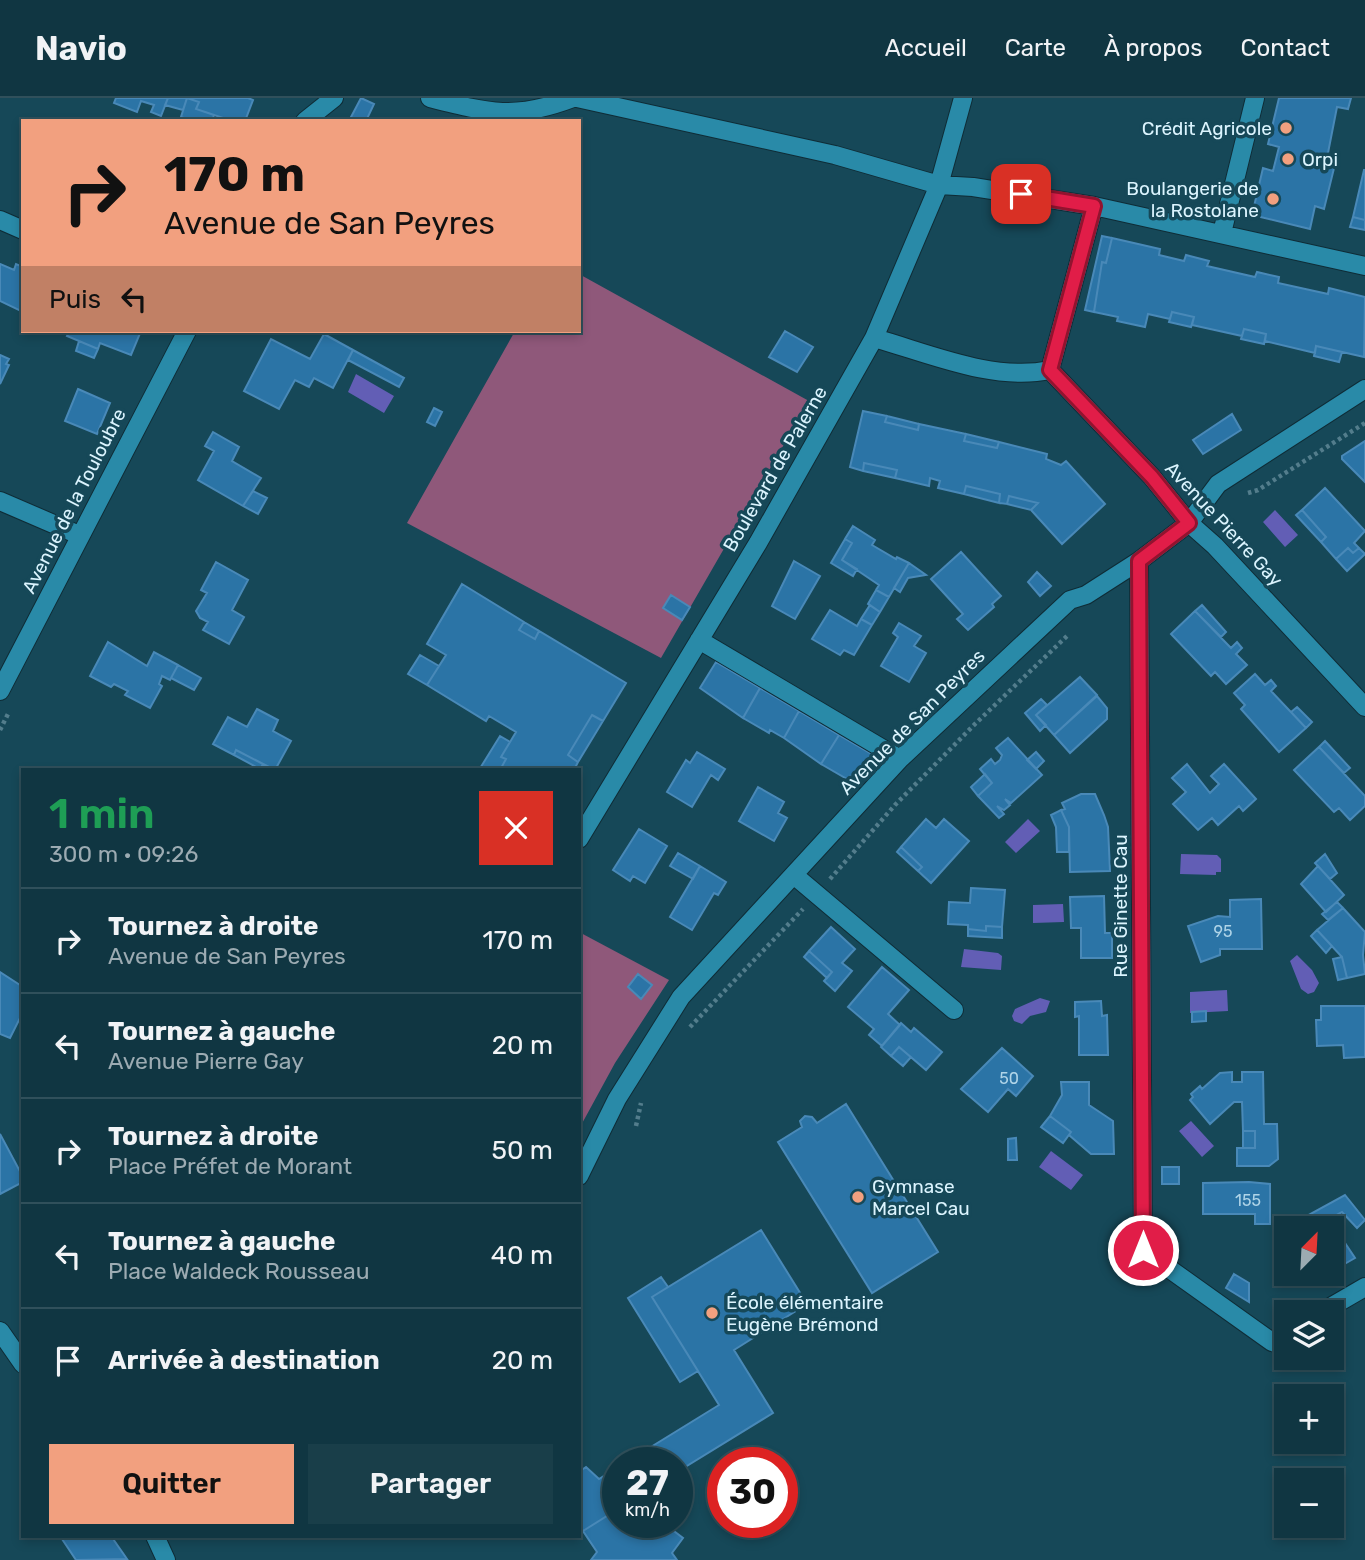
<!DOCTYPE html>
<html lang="fr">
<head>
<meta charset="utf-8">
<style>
  :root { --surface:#103642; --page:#193e49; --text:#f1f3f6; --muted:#9cabb2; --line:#30505b; --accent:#f2a07f }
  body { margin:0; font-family:Rubik,sans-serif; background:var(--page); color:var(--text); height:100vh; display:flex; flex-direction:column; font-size:26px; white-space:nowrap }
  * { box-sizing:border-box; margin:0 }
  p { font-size:23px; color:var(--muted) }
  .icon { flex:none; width:38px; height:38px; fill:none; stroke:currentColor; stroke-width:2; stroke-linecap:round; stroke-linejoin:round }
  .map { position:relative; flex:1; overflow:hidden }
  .details { position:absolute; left:21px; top:670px; width:560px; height:770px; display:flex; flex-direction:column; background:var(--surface); border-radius:0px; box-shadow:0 4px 10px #0003,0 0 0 2px var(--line) }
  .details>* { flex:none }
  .hud { position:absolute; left:21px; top:21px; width:560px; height:214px; border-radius:0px; box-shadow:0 4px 10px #0003,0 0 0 2px var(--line); background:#f2a07f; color:#111; overflow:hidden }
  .needle { width:46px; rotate:24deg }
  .controls { position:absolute; left:1274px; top:1118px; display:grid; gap:14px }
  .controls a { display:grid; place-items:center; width:70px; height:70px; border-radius:0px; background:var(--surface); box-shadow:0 4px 10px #0003,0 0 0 2px var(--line); font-size:35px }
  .speed { position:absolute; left:602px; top:1349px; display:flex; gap:14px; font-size:35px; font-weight:700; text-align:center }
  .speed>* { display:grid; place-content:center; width:91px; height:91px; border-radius:50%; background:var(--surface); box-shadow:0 4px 10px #0003,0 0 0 2px var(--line); line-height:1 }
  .speed small { font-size:18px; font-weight:400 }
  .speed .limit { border:10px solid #d22; background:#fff; color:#111 }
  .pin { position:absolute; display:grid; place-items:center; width:60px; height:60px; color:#fff; margin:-30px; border-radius:14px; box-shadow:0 4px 10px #0006 }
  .me { position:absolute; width:77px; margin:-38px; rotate:0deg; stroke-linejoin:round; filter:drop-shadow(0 0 5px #0008) }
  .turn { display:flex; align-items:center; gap:24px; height:147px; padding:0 28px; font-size:32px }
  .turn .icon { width:91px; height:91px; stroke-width:2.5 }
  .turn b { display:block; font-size:49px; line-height:60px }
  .then { display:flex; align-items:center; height:66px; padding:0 28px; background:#0003; gap:14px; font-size:26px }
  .round { display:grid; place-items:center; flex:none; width:74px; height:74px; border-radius:0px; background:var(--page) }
  .head { display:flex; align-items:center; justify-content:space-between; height:119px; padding:0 28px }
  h1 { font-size:42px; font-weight:600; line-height:52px; color:#1e9e55 }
  .action { display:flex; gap:14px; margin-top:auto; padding:14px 28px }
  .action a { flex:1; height:80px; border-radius:0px; background:var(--accent); color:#111; font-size:28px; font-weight:600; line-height:80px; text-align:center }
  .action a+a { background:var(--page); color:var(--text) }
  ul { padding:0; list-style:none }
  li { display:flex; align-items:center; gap:21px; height:105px; padding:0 28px; border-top:2px solid var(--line) }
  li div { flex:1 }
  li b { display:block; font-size:26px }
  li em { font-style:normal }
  header { display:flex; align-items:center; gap:42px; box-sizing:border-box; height:98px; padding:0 35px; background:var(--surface); border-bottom:2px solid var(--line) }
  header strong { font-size:33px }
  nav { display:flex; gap:38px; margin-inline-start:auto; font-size:24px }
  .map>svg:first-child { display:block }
</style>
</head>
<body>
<header>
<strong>Navio</strong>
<nav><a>Accueil</a><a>Carte</a><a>À propos</a><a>Contact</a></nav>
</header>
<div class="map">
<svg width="1365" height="1462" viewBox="0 0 1365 1462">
  <rect width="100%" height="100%" fill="#164858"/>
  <path fill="#8f587a" d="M579 176 809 303 661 560 407 425 515 233H579Z
    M579 834 669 882 615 965 579 1031Z"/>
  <path fill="#625eb5" d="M356 276 394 298 384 315 348 294Z
    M1275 412 1298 437 1285 449 1263 424Z
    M1028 721 1040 733 1016 755 1005 744Z
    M1181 756 1217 757 1221 761V774H1216V777L1180 776Z
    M1063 806 1064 824 1033 825V807Z
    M964 851 998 855 1002 858 1001 872 961 869Z
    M1297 857 1312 872 1319 885 1314 894 1308 896 1301 891 1290 863Z
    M1227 892 1228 913 1190 915V894Z
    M1040 900 1050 903 1046 914 1030 918 1022 926 1014 923 1012 918 1015 911Z
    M1191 1023 1214 1048 1202 1059 1179 1033Z
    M1051 1053 1083 1077 1071 1092 1039 1069Z"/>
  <path fill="#2b74a6" stroke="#4989b8" stroke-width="2" d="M116 0H168L161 18 151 14 154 7 141 3 137 14 114 5Z
    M168 0H248L253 2 245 23H232L196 11 199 4 187 0 183 12 165 7Z
    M187 0 199 4 196 11 214 17 212 23H192L181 19Z
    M361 0 374 6 366 23 350 21Z
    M1279 0H1351L1348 11 1337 9 1327 60 1336 62 1324 111 1315 108 1310 131 1252 117 1263 70 1273 73 1279 49 1268 46Z
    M1364 72H1365V122L1353 119Z
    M1353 119 1365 122V132L1350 129Z
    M1102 138 1112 140 1106 165 1102 164 1094 214 1085 212Z
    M1112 140 1160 151 1159 157 1184 163 1186 157 1209 163 1207 168 1255 179 1257 174 1279 179 1278 185 1328 196 1329 190 1365 199 1364 259 1316 248 1315 255 1265 243 1266 236 1244 231 1242 238 1192 227 1194 219 1172 214 1170 221 1148 216 1145 229 1117 223 1118 219 1094 214 1102 164 1106 165Z
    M0 166 14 172 16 166 23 169V214L0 203Z
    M1172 214 1194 219 1191 229 1169 224Z
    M1244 231 1266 236 1264 246 1241 241Z
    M70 233H141L131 257 100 245 98 251 67 238Z
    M785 233 813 249 797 274 769 259Z
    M324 236 353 252 333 290 314 280 309 289 295 282 279 311 244 293 271 241 310 261Z
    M79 243 98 251 94 260 76 253Z
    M1316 248 1342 254 1339 264 1314 258Z
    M353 252 404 280 399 289 348 262Z
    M0 257 9 261 6 266 9 267 0 286Z
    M78 291 110 305 97 336 65 323Z
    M434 310 442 314 435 328 427 324Z
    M863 313 887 318 885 324 918 332 919 326 966 336 964 343 997 350 999 344 1047 356 1046 361 1061 367 1066 363 1105 406 1062 446 1031 412 1038 405 1009 398 1007 406 999 405 1000 396 966 388 964 396 938 390 940 383 930 380 929 388 895 380 897 372 864 365 863 373 850 369Z
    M1232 316 1241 332 1203 356 1193 342Z
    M887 318 919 326 918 332 885 324Z
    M213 334 239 349 232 363 261 380 243 408 198 382 214 353 205 348Z
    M966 336 999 344 997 350 964 343Z
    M1365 343V384L1342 361V358Z
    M864 365 897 372 895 380 863 373Z
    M966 388 1000 396 999 405 964 396Z
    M1325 390 1365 433 1354 445 1359 450 1353 455 1348 450 1336 461 1321 444 1326 439 1302 412Z
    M253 393 267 400 258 416 243 408Z
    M1009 398 1038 405 1031 412 1007 406Z
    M1302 412 1326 439 1321 444 1296 417Z
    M853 428 875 442 872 447 896 461 897 459 909 465 889 499 876 492 879 487 842 462 852 445 845 441Z
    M845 441 852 445 842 462 857 471 853 478 831 465Z
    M1348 450 1353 455 1359 450 1365 456 1347 473 1336 461Z
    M961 454 1001 498 992 506 994 509 968 532 957 521 963 516 931 481Z
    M794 463 820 478 795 521 772 508Z
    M216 464 248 482 232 512 244 519 229 546 203 532 208 524 200 520 196 513 207 495 201 492Z
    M909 465 926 477 908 480 900 494 894 490Z
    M1037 474 1051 488 1040 498 1028 484Z
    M462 486 524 524 519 532 535 541 539 533 626 585 603 623 592 617 568 657 578 664 574 672H500L506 661 501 659 516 634 489 618 486 623 427 587 446 557 427 546Z
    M876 492 889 499 880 514 868 506Z
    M671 497 690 509 682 522 663 510Z
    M870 507 880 514 872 527 861 521Z
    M1202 507 1226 534 1221 539 1195 513Z
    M830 512 857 528 861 521 872 527 854 557 844 552 840 557 812 541Z
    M1195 513 1231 550 1237 544 1242 550 1236 556 1247 567 1226 586 1215 574 1211 578 1171 536Z
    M524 524 539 533 535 541 519 532Z
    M899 525 921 538 914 548 926 555 909 584 881 568 898 539 893 535Z
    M108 544 147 568 154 554 178 567 170 582 162 578 159 586 162 588 150 610 125 597 128 593 114 586 111 589 90 578Z
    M420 557 439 568 427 587 408 576Z
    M716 564 760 590 743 620 700 590Z
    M178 567 201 580 194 592 171 580Z
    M1255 576 1265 587 1271 582 1276 588 1271 593 1306 630 1279 654 1241 611 1245 607 1234 595Z
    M1080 579 1097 597 1054 637 1036 617Z
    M760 590 799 613 784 640 770 632 769 635 743 620Z
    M1097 598 1107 610V621L1070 655 1054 637Z
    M1041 601 1047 607 1036 617 1046 627 1040 633 1025 615Z
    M1297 609 1312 624 1306 630 1291 614Z
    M257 611 278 622 273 633 291 643 275 672 236 652 234 657 213 646 228 619 247 629Z
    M799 613 839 637 821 666 784 640Z
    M592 617 603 623 578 664 568 657Z
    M839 637 875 658 855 681 850 678 847 681 821 666Z
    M500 638 510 644 501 659 506 661 500 672H479Z
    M1008 640 1042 677 1011 705 1005 701 1010 707 1004 712 997 708 1004 716 999 720 978 698 992 685 980 671 991 661 995 666 1000 662 1002 657 996 650Z
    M1325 643 1350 670 1344 675 1319 649Z
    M1319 649 1365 698V708L1350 722 1339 710 1334 714 1294 672Z
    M236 652 263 666 260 671 234 657Z
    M697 654 725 671 718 682 711 677 692 709 667 694 686 662 690 665Z
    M1036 654 1044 663 1036 671 1027 662Z
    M1187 666 1210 695 1219 686 1211 678 1224 666 1256 701 1243 713 1239 708 1218 727 1212 720 1198 732 1173 706 1186 694 1172 680Z
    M985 676 992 685 978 698 971 689Z
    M758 689 784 704 778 715 787 720 774 743 739 723Z
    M1081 696H1095L1104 717 1108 729 1110 773 1070 774 1069 729 1061 712 1065 711 1062 705Z
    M1061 712 1069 729V754H1057L1056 729 1051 717Z
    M926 721 936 730 944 721 969 743 931 785 918 773 922 769 901 749Z
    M639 731 667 748 645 785 633 778 630 783 613 772Z
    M901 749 922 769 918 773 897 754Z
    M678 755 700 768 693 781 670 768Z
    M1325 756 1337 775 1330 781 1315 765Z
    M700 768 726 784 718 797 714 795 692 832 670 819Z
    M1318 768 1344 797 1326 814 1301 786Z
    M971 790 1005 792 1002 829 986 828V833L968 831V827L948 826 949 804 970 805Z
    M1104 798 1105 835H1112V860H1081V830H1071L1070 799Z
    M1261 801 1262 851H1220V857L1201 864 1188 828 1218 818 1230 819V802Z
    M1337 804 1343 810 1328 822 1322 816Z
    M1343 810 1365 834 1363 857 1365 876 1347 880 1342 859 1317 832Z
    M986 828 1002 829V840L968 838V831L986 833Z
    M831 829 855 851 842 865 852 873 835 893 824 883 832 874 809 853Z
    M1317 832 1332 848 1326 855 1311 838Z
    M809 853 832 874 827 880 804 859Z
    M1342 859 1347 880 1338 882 1333 861Z
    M882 869 909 892 888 916 900 927 882 948 869 937 874 931 848 909Z
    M0 874 23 889V914L10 940 0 936Z
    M638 876 652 887 641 901 628 889Z
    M1101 903 1102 918 1107 917 1108 957H1079V918L1075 919V904Z
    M1321 908H1365V959L1344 960 1343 947 1317 948 1316 922H1321Z
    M1206 913V923L1192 924V914Z
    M901 925 911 934 914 930 942 954 926 972 899 949 891 958 881 949Z
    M899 949 911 959 903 968 891 958Z
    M1002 950 1033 978 1016 998 1008 991 988 1014 961 991Z
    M1232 974V984H1242V974H1263L1264 1026H1277L1278 1061 1269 1068H1237V1050H1255V1033H1243L1242 1004H1234L1210 1026 1190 1002 1193 999 1191 996 1200 988 1202 991 1220 975Z
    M1061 984H1089V1007L1113 1023 1114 1056H1091L1069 1037 1071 1034 1050 1018 1062 997Z
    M846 1006 938 1154 872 1195 778 1044 802 1029 800 1023 805 1018 812 1019 817 1025Z
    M1050 1018 1071 1034 1063 1045 1041 1029Z
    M1243 1033H1255V1050H1243Z
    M0 1036 23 1079V1084L0 1096Z
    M1016 1040 1017 1062H1008V1041Z
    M1162 1069H1179V1086H1162Z
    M1249 1084 1270 1086V1126H1255V1116H1203V1085Z
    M1345 1097 1365 1122 1357 1130 1342 1114 1329 1121 1355 1160 1332 1173V1130H1295L1292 1126Z
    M761 1132 807 1206 734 1252 773 1315 677 1374V1365H625L719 1307 652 1199Z
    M1234 1176 1249 1185V1204L1226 1190Z
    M661 1179 668 1189 652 1199 698 1273 680 1284 628 1200Z
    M586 1369 599 1381 615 1371 618 1411 583 1433 579 1427V1374Z
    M618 1411V1424H662L683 1440 672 1455 677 1462H591L597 1454 583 1433Z
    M66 1438H111L127 1461 76 1462 62 1441Z"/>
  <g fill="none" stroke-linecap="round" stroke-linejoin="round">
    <g stroke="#0f2c36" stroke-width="20">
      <path id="minor" d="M430 0C489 15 515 22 573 0
        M577 0 835 57 939 87 973 89 1094 108 1365 168
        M305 23 334 0
        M0 122 23 132
        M1222 135 1255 0
        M874 240C928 255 993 284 1050 272
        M1050 272 1152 379 1189 425 1215 448 1365 609
        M1050 272 1094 108
        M0 403 79 437
        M1139 463 1143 1152 1272 1244 1286 1236
        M699 542 900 661
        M0 593 187 233
        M579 741 758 445 874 240 939 87 963 0
        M795 778 954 912
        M579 1078 617 1001 681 899 900 661 1070 502 1086 497 1139 463 1189 425 1218 386 1365 291
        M1322 1214 1365 1189
        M0 1233 23 1266
        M155 1438 166 1462"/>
    </g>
    <path stroke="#537d8c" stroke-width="4.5" stroke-dasharray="3.5 3.5" stroke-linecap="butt" d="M1248 395 1258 392 1365 325
      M0 632 9 614
      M830 781 895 707 975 626 1068 537
      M690 929 803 811
      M636 1028 641 1005"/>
    <use href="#minor" stroke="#298aa8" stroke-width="18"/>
  </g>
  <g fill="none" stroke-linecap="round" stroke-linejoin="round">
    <g stroke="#92132f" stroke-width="18">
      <path id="route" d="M1021 96 1094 108 1050 272 1152 379 1189 425 1139 463 1143 1152"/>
    </g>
    <use href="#route" stroke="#e11d48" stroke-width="12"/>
  </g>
  <g fill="#f2a07f" stroke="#164858" stroke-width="2.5">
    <circle cx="1286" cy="30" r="7"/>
    <circle cx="1288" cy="61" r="7"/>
    <circle cx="1273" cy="101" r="7"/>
    <circle cx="858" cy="1099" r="7"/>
    <circle cx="712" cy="1215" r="7"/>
  </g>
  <g text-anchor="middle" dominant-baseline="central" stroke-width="7" stroke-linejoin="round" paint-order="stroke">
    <g font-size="16" fill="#afd4e8">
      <text x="1223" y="833">95</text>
      <text x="1009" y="980">50</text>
      <text x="1248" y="1102">155</text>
    </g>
    <g font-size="19" fill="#dbf4fe" stroke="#164858" text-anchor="start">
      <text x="1272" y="30" text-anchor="end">Crédit Agricole</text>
      <text x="1302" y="61">Orpi</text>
      <text x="1259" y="90" text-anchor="end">Boulangerie de<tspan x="1259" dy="22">la Rostolane</tspan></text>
      <text x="872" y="1088">Gymnase<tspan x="872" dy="22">Marcel Cau</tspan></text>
      <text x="726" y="1204">École élémentaire<tspan x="726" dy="22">Eugène Brémond</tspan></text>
    </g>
    <g font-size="19" fill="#dbf4fe" stroke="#164858">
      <text transform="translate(775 371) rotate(-60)">Boulevard de Palerne</text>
      <text transform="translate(74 403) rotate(-63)">Avenue de la Touloubre</text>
      <text transform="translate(1224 426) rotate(47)">Avenue Pierre Gay</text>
      <text transform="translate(912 624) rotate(-45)">Avenue de San Peyres</text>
      <text transform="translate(1120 808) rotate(-90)">Rue Ginette Cau</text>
    </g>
  </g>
</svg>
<div class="controls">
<a><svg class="needle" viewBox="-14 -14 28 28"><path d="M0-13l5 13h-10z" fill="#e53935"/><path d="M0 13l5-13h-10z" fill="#9cabb2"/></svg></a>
<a><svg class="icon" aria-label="layers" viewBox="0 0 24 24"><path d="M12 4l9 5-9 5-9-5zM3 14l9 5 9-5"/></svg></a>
<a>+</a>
<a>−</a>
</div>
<div class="speed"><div>27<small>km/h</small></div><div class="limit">30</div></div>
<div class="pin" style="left:1021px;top:96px;background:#d93025"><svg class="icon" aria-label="arrive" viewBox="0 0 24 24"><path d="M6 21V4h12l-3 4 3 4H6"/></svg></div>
<svg class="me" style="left:1143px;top:1152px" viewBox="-20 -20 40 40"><circle r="17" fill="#e11d48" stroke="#fff" stroke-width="3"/><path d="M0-11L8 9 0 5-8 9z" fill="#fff"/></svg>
<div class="hud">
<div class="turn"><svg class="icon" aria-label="right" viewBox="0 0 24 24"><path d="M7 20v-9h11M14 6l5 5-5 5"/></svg><div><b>170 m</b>Avenue de San Peyres</div></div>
<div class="then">Puis<svg class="icon" aria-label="left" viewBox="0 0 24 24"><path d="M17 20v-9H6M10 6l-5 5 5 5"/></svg></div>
</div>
<section class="details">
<div class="head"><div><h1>1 min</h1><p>300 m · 09:26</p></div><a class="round" style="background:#d93025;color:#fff"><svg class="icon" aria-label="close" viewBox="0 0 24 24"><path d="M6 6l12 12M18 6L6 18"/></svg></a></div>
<ul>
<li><svg class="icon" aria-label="right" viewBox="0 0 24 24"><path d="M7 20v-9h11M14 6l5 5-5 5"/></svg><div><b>Tournez à droite</b><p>Avenue de San Peyres</p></div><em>170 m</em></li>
<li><svg class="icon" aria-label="left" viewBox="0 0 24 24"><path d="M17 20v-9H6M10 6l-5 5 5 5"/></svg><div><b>Tournez à gauche</b><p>Avenue Pierre Gay</p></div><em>20 m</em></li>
<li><svg class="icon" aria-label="right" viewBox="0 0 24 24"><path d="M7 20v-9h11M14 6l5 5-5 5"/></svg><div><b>Tournez à droite</b><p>Place Préfet de Morant</p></div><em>50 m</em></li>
<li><svg class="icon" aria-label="left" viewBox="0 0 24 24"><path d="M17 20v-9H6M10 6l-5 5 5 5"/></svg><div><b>Tournez à gauche</b><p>Place Waldeck Rousseau</p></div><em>40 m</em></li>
<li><svg class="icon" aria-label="arrive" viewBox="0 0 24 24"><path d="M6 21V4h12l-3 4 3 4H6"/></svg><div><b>Arrivée à destination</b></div><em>20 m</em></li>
</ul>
<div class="action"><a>Quitter</a><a>Partager</a></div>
</section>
</div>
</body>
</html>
